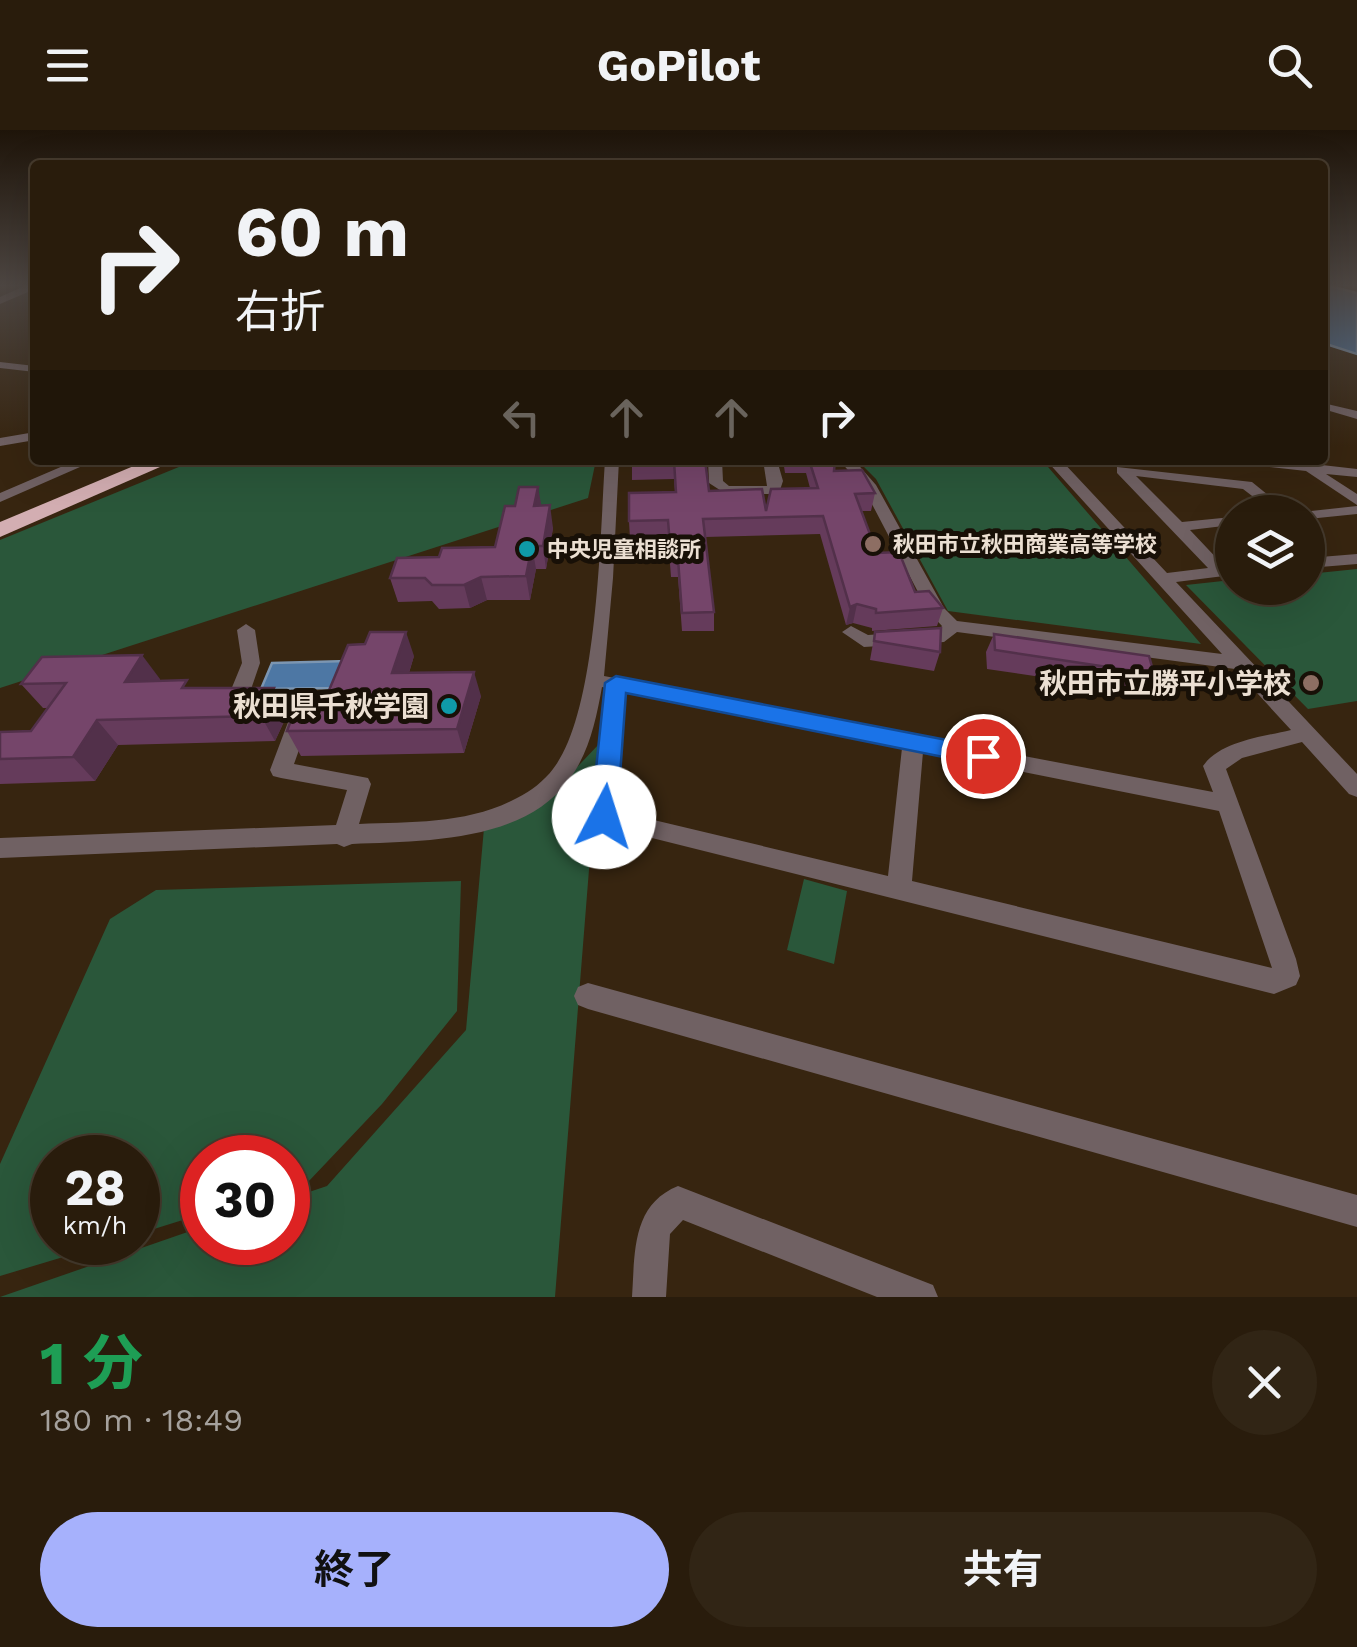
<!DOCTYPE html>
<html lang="ja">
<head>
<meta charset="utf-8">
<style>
  :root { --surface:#291c0c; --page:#312515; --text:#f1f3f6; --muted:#a5a19d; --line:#453a2d; --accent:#a6b1fc }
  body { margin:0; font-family:"Work Sans","Noto Sans JP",sans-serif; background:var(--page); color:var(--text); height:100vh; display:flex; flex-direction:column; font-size:38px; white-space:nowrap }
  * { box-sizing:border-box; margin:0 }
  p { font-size:32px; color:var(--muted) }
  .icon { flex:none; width:55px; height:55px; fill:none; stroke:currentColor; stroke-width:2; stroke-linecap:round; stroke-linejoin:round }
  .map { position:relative; height:1167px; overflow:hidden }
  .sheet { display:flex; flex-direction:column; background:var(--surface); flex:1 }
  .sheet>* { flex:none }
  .guide { position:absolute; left:30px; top:30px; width:1298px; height:305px; border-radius:10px; box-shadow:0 10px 40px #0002,0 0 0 2px var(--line); background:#291c0c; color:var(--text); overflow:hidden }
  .tools { position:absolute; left:1215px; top:365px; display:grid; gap:20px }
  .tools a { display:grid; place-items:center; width:110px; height:110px; border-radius:50%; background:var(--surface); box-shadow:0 10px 40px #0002,0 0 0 2px var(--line); font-size:50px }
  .speed { position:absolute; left:30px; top:1005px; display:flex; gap:20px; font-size:50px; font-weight:700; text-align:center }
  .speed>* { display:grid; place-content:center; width:130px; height:130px; border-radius:50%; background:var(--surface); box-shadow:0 10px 40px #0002,0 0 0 2px var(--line); line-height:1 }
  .speed small { font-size:25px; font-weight:400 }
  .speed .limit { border:15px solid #d22; background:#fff; color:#111 }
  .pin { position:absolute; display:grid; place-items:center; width:85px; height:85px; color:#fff; margin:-42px; border:5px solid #fff; border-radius:50%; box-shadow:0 2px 10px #0007 }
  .me { position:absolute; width:110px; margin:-55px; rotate:5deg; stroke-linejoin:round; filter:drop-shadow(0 0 8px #0008) }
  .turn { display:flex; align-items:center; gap:35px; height:210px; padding:0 40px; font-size:45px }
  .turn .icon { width:130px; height:130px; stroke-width:2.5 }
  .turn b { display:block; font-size:70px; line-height:85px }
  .lanes { display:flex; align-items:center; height:95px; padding:0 40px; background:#0003; justify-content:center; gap:50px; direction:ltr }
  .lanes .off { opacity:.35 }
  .round { display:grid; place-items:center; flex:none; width:105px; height:105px; border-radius:52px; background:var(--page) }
  .headline { display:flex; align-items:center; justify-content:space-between; height:170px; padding:0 40px }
  h1 { font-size:60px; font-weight:700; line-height:75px; color:#1e9e55 }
  .primary-button { display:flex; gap:20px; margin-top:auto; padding:20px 40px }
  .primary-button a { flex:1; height:115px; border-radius:60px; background:var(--accent); color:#111; font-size:40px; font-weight:700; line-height:115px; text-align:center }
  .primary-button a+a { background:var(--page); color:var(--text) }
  header { display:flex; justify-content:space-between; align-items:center; height:130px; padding:0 40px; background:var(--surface); font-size:45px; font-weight:700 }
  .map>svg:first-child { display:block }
</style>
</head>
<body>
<header><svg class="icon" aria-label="menu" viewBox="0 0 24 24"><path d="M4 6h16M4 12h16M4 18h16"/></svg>GoPilot<svg class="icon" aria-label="search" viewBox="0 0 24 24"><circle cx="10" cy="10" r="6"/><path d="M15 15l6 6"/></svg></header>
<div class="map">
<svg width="1357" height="1167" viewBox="0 0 1357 1167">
  <rect width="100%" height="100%" fill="#372510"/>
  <path fill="#2a573a" d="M196 330H314L322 334 367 330H596L588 368 0 558V410Z
    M857 330H1042L1201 514 948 481 876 349Z
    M1357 439V571L1308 579 1186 455 1232 450V458H1308V444Z
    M599 614 555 1167H0L202 1097V1112H288V1069L327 1056 466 900 484 698 545 671Z
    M804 749 847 761 834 834 787 820Z
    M461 751 457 881 382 974 308 1052 288 1058V1028H202V1084L138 1104V1028H52V1112L110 1113 0 1146V1034L110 789 156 760Z"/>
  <path fill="#4d77a4" stroke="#7c96b2" stroke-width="2.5" d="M1323 154 1357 163V224L1323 213Z
    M347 531 337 558 261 559 272 533Z"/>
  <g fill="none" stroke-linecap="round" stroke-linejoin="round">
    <path fill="#706163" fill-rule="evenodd" d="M29 154H35V159L0 174V167Z
      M0 232 35 236V242L0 238Z
      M1323 273 1357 281V289L1323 279Z
      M35 302V310L0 316V308Z
      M77 330H96L0 372V363Z
      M605 330H619L613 448 604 546 1213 662 1203 636C1221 611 1262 607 1291 600L1235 539 957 502 944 512 864 517 842 502 851 496 868 505 939 500 942 496 928 481 863 357 839 330H854L876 355 944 478 957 491 1222 524 1046 330H1061L1167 443 1208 438 1117 343V337L1252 352 1289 382H1273L1243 359 1136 346 1182 392 1232 387V395L1190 400 1224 436 1232 435V445L1176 452 1357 644V667L1349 664 1302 612 1242 628 1226 639 1296 829 1300 846 1296 855 1274 864 596 694 593 687 606 558 602 557C596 590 589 624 568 651 522 713 421 711 352 714L344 717 337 714 0 728V708L336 695 347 660 281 648 273 646 270 640 293 579H236L226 572 242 533 237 500 246 494 255 500 260 533 249 565 313 567 316 572 294 634 368 648 371 654 359 694C413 692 469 694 517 668 531 661 544 651 553 639 598 582 600 405 605 330ZM625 562 902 618 888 746 616 681ZM923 622 1219 681 1272 838 912 751Z
      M708 330H722L723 351 729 356H767L763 330H777L783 351 780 360 773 364H726L709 353Z
      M1234 330H1278L1357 339V347L1326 344 1357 364V375L1306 341 1241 334Z
      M1357 376V384L1308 389V382H1302Z
      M1357 424V434L1308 438V428Z
      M588 853 1357 1065V1097L588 879 578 875 574 866 578 857Z
      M678 1056 933 1155 938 1167H877L683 1090 670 1104 666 1167H632C635 1124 631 1075 678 1056Z"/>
    <path fill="#d3aeb2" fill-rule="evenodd" d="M148 330H176L0 407V392Z"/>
  </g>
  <path fill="#653b5b" d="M632 330H705L709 361 766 381 810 358 806 343H785L783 330H835L834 341 875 363 871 381H862L877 423 915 462 943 478 937 496 872 501V498L853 493 846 495 820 404 705 407 714 482V501H682L678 447H671L668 408 630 409 629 391 675 362 674 349 632 350Z
    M541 376 553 398 546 439H536L530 470H487L470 478 439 479 432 471 398 472 390 448 439 427 495 417Z
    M875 502 940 522 934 541 870 530Z
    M994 504 1154 544 1142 562 987 539 986 522Z
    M414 526 409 543 481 566 464 623 301 626 287 601 322 577Z
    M160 549 159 551 288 583 275 611 118 615 95 651 0 654V602L31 601 47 578H43L21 554Z"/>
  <path fill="#52304a" d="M538 357 542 379 534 376Z
    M550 375 553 398 546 439 543 416Z
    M532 416 536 439 530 470 526 446Z
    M481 447 487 470 470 478 464 455Z
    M857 474 853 493 846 495 850 477Z
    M406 502 414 526 401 568 392 543Z
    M142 525 160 549 143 576 125 552Z
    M474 542 481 566 464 623 457 599Z
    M274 558 288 583 275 611 261 586Z
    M97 590 118 615 95 651 73 627Z"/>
  <path fill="#75456a" stroke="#52304a" stroke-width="2.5" d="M632 330H705L709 361 762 359 766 381 771 359 818 358 809 330H835L834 341 862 340 875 363 855 364 877 423 899 422 915 462 929 461 943 478 876 483V479L857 474 850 477 823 386 703 389 714 482 682 483 678 429H671L668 390 629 391V363L676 362 674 331 632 332Z
    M519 357H538L534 376 550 375 543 416H532L526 446 481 447 464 455H432L425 448H390L397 428 439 427 442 418 495 417 505 376H515Z
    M941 498 940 522 874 511 875 502Z
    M370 502H406L392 543 474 542 457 599 287 601 296 577H322L348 515 365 514Z
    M994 504 1149 526 1154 544 995 520Z
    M142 525 125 552 187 550 182 558H274L261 586 97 590 73 627 0 629V602L31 601 66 553 21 554 42 527Z"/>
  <linearGradient id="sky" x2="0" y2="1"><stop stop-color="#1e1409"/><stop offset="0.49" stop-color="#4d4642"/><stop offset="1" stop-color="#4d4642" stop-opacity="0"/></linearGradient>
  <rect width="1357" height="317" fill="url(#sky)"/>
  <path fill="#1a73e8" stroke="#114b97" stroke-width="2.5" d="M616 546 983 617 991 619 995 626 991 632 983 635 626 563 617 687 613 694 604 698 595 694 591 687 605 553Z"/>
  <g fill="#8d6e63" stroke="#181007" stroke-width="4">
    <circle cx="873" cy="414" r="10"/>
    <circle cx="1311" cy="553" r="10"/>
  </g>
  <g fill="#0f9aa8" stroke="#181007" stroke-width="4">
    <circle cx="527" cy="419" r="10"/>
    <circle cx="449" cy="576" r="10"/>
  </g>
  <g text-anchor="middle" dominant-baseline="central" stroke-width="10" stroke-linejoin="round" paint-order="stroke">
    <g font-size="22" font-weight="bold" fill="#ebdfd2" stroke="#181007" text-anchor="start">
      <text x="893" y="414">秋田市立秋田商業高等学校</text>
      <text x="547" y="419">中央児童相談所</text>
    </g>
    <g font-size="28" font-weight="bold" fill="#ebdfd2" stroke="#181007" text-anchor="end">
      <text x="1291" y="553">秋田市立勝平小学校</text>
      <text x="429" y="576">秋田県千秋学園</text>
    </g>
  </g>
</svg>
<div class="tools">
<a><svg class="icon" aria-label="layers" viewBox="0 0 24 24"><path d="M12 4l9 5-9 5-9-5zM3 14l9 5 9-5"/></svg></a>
</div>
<div class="speed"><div>28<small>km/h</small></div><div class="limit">30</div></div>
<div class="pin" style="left:983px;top:626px;background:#d93025"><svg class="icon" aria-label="arrive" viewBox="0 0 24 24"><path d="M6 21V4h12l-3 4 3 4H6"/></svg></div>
<svg class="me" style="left:604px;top:687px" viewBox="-20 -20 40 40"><circle r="19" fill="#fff"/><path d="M0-13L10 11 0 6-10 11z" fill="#1a73e8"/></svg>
<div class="guide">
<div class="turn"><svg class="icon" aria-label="right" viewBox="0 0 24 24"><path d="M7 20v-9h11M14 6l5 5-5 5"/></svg><div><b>60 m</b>右折</div></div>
<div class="lanes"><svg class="icon off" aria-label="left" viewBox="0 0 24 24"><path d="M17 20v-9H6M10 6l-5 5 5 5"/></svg><svg class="icon off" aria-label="ahead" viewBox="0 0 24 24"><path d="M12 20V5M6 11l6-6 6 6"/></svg><svg class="icon off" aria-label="ahead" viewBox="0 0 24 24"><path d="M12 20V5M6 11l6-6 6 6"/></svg><svg class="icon" aria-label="right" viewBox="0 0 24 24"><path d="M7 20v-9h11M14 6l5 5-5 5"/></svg></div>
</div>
</div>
<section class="sheet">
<div class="headline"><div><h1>1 分</h1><p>180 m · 18:49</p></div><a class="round"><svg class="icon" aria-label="close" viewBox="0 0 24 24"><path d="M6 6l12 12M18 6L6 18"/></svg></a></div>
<div class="primary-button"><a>終了</a><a>共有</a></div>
</section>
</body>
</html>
